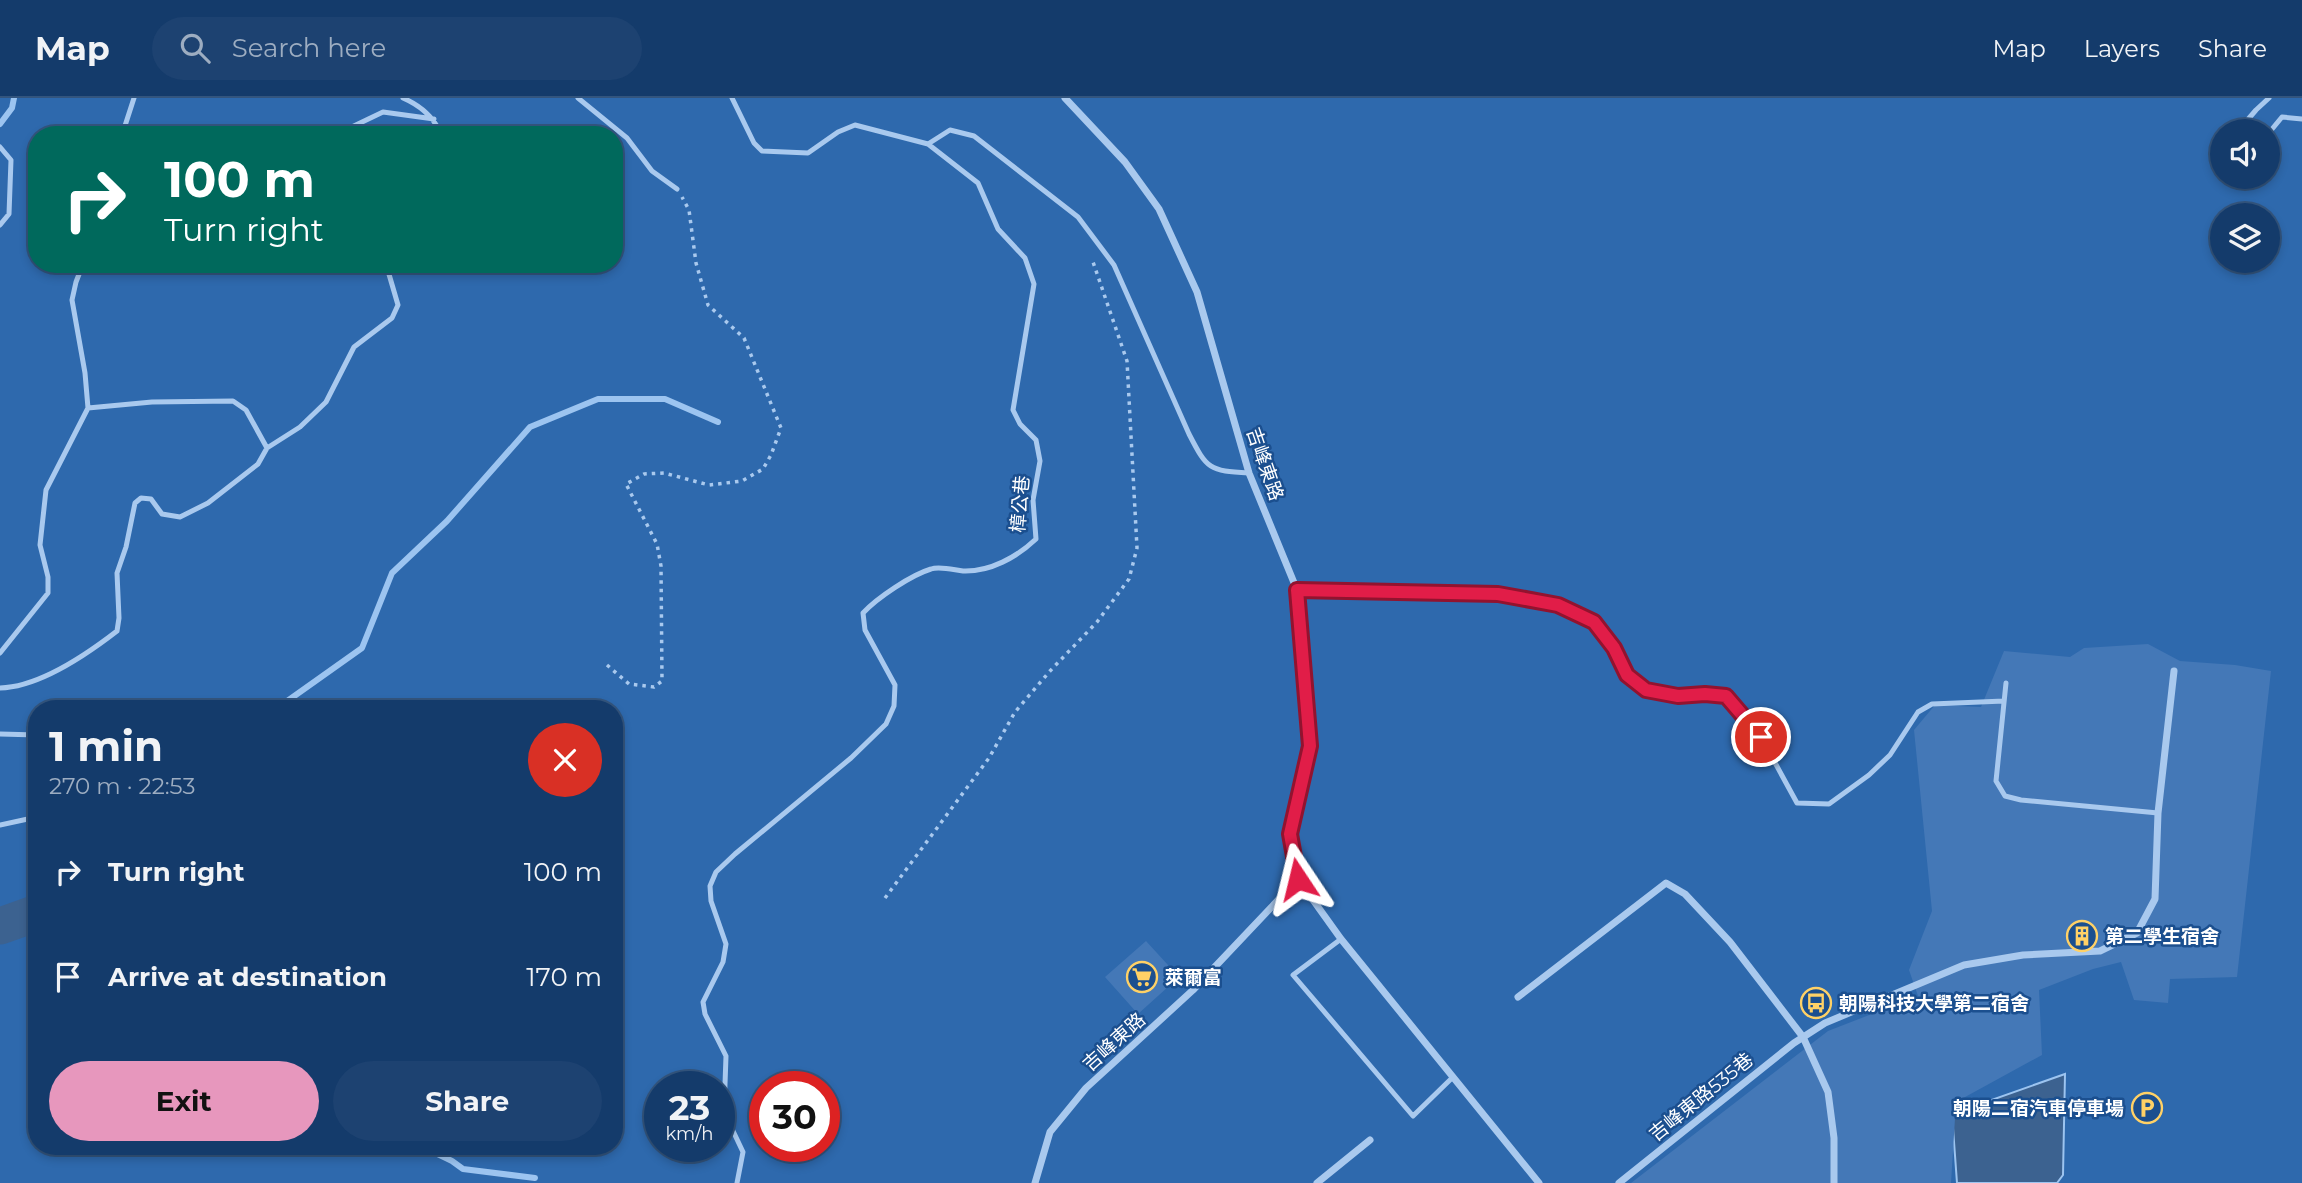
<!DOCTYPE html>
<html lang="en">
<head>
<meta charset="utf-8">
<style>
  :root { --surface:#143b6b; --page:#1d4271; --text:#f1f3f6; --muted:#9dadc1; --line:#33557e; --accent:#e797bd }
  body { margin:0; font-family:Montserrat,"Noto Sans TC",sans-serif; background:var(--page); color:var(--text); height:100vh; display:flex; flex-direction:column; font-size:26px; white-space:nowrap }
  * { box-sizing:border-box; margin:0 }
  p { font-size:23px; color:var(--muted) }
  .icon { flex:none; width:38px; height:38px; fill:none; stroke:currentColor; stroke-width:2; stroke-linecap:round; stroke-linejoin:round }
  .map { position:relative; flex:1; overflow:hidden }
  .panel { position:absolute; left:28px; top:602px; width:595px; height:455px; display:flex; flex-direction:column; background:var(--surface); border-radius:28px; box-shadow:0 4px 10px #0003,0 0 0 2px var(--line) }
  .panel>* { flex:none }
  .banner { position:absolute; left:28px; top:28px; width:595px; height:147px; border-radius:28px; box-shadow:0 4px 10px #0003,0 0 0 2px var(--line); background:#00695c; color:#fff; overflow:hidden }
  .fabs { position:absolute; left:2210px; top:21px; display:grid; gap:14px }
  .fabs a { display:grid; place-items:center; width:70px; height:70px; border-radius:50%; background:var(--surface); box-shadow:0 4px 10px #0003,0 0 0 2px var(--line); font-size:35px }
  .speed { position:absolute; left:644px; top:973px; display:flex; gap:14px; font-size:35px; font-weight:700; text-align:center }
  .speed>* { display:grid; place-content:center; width:91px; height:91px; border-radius:50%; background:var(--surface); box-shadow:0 4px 10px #0003,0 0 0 2px var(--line); line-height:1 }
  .speed small { font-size:18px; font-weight:400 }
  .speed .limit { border:10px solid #d22; background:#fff; color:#111 }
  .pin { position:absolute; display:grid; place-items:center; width:60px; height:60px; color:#fff; margin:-30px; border:4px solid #fff; border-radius:50%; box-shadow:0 2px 7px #0007 }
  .me { position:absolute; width:77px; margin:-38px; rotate:350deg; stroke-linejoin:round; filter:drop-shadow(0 0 5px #0008) }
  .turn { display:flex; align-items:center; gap:24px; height:147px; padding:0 21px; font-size:32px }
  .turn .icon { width:91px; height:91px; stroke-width:2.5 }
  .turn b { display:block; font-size:49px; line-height:60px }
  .round { display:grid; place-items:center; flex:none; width:74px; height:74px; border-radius:37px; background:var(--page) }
  .overview { display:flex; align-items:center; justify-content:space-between; height:119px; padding:0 21px }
  h1 { font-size:42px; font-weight:700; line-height:52px }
  .cta { display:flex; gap:14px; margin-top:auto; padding:14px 21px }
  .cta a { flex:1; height:80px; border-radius:42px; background:var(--accent); color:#111; font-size:28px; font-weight:700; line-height:80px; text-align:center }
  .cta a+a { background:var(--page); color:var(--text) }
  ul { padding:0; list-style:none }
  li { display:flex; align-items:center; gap:21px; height:105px; padding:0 21px }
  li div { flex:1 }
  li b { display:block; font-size:26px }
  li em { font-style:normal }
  header { display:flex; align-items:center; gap:42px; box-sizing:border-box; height:98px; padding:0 35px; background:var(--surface); border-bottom:2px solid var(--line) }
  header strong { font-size:33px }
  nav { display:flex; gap:38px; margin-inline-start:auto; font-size:24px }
  .search { width:490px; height:63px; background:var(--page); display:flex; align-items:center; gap:18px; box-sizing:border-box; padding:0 24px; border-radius:38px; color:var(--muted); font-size:26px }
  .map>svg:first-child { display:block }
</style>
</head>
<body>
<header>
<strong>Map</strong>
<div class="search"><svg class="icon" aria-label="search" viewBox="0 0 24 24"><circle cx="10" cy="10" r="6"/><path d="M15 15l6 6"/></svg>Search here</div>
<nav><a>Map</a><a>Layers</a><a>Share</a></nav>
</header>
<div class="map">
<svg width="2302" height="1085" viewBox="0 0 2302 1085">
  <rect width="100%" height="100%" fill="#1b4f8f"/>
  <path fill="#2e69ad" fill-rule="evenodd" d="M0 0H2302V1085H0ZM2222 33H2268V79H2222ZM37 37H614V166H37ZM2222 117H2268V163H2222ZM37 611H614V1048H37ZM660 989H719V1048H660ZM765 989H824V1048H765Z"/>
  <path fill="#3c6290" stroke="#9cc4f0" stroke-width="2" d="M2065 976 2063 1077 2057 1085H1957L1952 1016Z"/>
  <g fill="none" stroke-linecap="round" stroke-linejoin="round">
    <path stroke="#9cc4f0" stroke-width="6" d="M0 26 12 10 14 0
      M276 611 362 550 392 475 447 423 530 329 598 301H665L718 324
      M421 1048 452 1063 463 1071 535 1080"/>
    <path stroke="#3c6290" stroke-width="37" d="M0 828 37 815"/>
  </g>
  <path fill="#4478b7" d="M2148 546 2180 563 2235 567 2271 573 2237 879 2170 881 2168 905 2134 902 2121 864 2093 871 2039 892 2042 957 1956 1004 1951 1085H1631L1828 933 1918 898 1909 872 1932 813 1914 632 1935 607 1981 609 2004 553 2070 559 2084 550Z
    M1146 843 1179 879 1138 916 1105 879Z"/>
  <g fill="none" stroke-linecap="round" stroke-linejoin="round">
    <path stroke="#a9c9ee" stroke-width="3.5" stroke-dasharray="3.5 5" stroke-linecap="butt" d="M607 567 629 586 654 589 662 583 661 468 657 446 626 386 644 376 664 375 709 387 742 383 763 371 771 357 781 330 744 240 708 207 696 165 689 112 682 99
      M885 800 989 660 1015 614 1050 573 1097 524 1129 481 1137 450 1127 263 1092 161"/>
    <path stroke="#a9c9ee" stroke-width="5" d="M403 0C419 7 431 16 439 32L434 37
      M578 0 627 40 652 73 677 91
      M732 0 754 45 762 53 808 55 838 34 855 27 928 46 978 85 998 131 1025 160 1034 186 1013 312 1020 326 1036 342 1040 363 1033 402 1036 441C1017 459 990 474 963 473 954 472 940 468 931 471 911 477 877 500 863 515L865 532 895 587 894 608 886 626 851 660 735 756 716 774 710 788 711 803 726 846 723 864 703 904 705 916 726 958 724 1014 743 1054 737 1085
      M2238 33 2256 12 2269 0
      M2268 36 2282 19 2302 21
      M122 37 134 0
      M335 37 383 14 434 21
      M928 46 950 32 974 38 1078 119 1114 167 1189 336C1207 371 1209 373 1249 375
      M0 49 11 62 9 116 0 127
      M88 310 152 304 233 303 246 312 267 350 300 329 326 304 354 249 392 220 398 207 386 166
      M1297 492 1498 496 1558 507 1594 524 1614 550 1627 577 1646 592 1678 598 1705 596 1726 598 1761 639 1797 705 1829 706 1869 677 1890 657 1918 614 1932 606 2004 603
      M0 555 48 495V479L40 447 46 392 88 310 85 275 72 202 76 184 83 166
      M2006 585 1996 683 2005 698 2021 702 2158 715
      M0 590C40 589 86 557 117 533L119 520 117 475 126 449 135 405 141 400 151 401 162 416 180 419 208 405 258 366 267 350
      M0 636 37 637
      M0 727 37 719
      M1341 841 1293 877 1413 1018 1453 979"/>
    <path stroke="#a9c9ee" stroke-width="7" d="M1065 0 1125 64 1159 111 1197 194 1249 375 1297 492 1310 648 1290 736 1298 781 1341 841 1539 1085
      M1518 899 1666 785 1685 796 1730 844 1803 939 1828 994 1834 1040V1085
      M1035 1085 1050 1034 1086 990 1193 892 1298 781
      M1317 1085 1370 1042
      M1619 1085 1794 945 1825 925 1964 867 2023 857 2100 853 2137 835 2155 801 2158 715 2174 573"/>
  </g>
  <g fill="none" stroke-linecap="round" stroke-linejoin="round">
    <g stroke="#92132f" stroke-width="18">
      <path id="route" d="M1298 781 1290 736 1310 648 1297 492 1498 496 1558 507 1594 524 1614 550 1627 577 1646 592 1678 598 1705 596 1726 598 1761 639"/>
    </g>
    <use href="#route" stroke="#e11d48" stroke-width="12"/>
  </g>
  <defs>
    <g id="building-ring" transform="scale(1.575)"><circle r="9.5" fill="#1b4f8f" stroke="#ffd166" stroke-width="1.5"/><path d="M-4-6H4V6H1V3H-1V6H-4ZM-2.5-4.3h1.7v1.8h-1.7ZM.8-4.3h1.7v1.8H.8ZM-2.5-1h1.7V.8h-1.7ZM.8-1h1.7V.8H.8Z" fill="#ffd166"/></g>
    <g id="supermarket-ring" transform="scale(1.575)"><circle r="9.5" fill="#1b4f8f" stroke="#ffd166" stroke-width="1.5"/><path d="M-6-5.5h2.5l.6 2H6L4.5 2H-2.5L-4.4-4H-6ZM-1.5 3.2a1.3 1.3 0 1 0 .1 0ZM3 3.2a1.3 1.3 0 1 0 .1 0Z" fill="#ffd166"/></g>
    <g id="bus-ring" transform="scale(1.575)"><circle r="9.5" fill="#1b4f8f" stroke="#ffd166" stroke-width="1.5"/><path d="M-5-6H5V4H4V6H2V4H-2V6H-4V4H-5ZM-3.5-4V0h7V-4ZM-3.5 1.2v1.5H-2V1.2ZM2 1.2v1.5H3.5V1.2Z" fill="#ffd166"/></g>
    <g id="parking-ring" transform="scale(1.575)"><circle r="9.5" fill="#1b4f8f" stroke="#ffd166" stroke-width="1.5"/><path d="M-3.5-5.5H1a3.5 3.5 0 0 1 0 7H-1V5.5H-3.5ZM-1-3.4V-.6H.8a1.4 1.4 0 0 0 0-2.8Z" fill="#ffd166"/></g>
  </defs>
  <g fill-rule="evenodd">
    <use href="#building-ring" x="2082" y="838"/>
    <use href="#supermarket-ring" x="1142" y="879"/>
    <use href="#bus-ring" x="1816" y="905"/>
    <use href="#parking-ring" x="2147" y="1010"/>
  </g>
  <g text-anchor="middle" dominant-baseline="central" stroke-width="5" stroke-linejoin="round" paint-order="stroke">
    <g font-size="19" fill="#fff" stroke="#1b4f8f">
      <text transform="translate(1265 366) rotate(71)">吉峰東路</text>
      <text transform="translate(1020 406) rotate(-85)">樟公巷</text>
      <text transform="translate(1114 944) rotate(-42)">吉峰東路</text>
      <text transform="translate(1701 999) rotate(-39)">吉峰東路535巷</text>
    </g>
    <g font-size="19" font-weight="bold" fill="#fff" stroke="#1b4f8f" text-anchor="start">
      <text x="2105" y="838">第二學生宿舍</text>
      <text x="1165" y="879">萊爾富</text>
      <text x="1839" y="905">朝陽科技大學第二宿舍</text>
      <text x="2124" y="1010" text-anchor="end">朝陽二宿汽車停車場</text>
    </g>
  </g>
</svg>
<div class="fabs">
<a><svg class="icon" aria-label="sound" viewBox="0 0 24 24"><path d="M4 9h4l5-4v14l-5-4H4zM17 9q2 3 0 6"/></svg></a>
<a><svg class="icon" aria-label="layers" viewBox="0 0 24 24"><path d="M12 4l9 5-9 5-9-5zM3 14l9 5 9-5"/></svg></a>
</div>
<div class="speed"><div>23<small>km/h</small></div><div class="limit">30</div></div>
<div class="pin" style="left:1761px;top:639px;background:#d93025"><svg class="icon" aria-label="arrive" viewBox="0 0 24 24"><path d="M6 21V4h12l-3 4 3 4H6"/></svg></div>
<svg class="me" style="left:1298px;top:781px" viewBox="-20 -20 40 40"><path d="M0-17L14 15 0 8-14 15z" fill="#e11d48" stroke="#fff" stroke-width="4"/></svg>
<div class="banner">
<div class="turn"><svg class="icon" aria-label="right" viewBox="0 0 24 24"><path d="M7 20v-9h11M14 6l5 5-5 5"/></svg><div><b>100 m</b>Turn right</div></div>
</div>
<section class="panel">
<div class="overview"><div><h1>1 min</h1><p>270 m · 22:53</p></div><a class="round" style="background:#d93025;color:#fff"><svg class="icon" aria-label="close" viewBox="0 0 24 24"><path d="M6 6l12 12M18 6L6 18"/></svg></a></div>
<ul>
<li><svg class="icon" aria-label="right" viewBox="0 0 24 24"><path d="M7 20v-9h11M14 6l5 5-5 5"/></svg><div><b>Turn right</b></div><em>100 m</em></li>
<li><svg class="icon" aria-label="arrive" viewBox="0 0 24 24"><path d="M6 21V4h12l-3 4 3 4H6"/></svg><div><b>Arrive at destination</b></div><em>170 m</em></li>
</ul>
<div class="cta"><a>Exit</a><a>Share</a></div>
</section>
</div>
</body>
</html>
